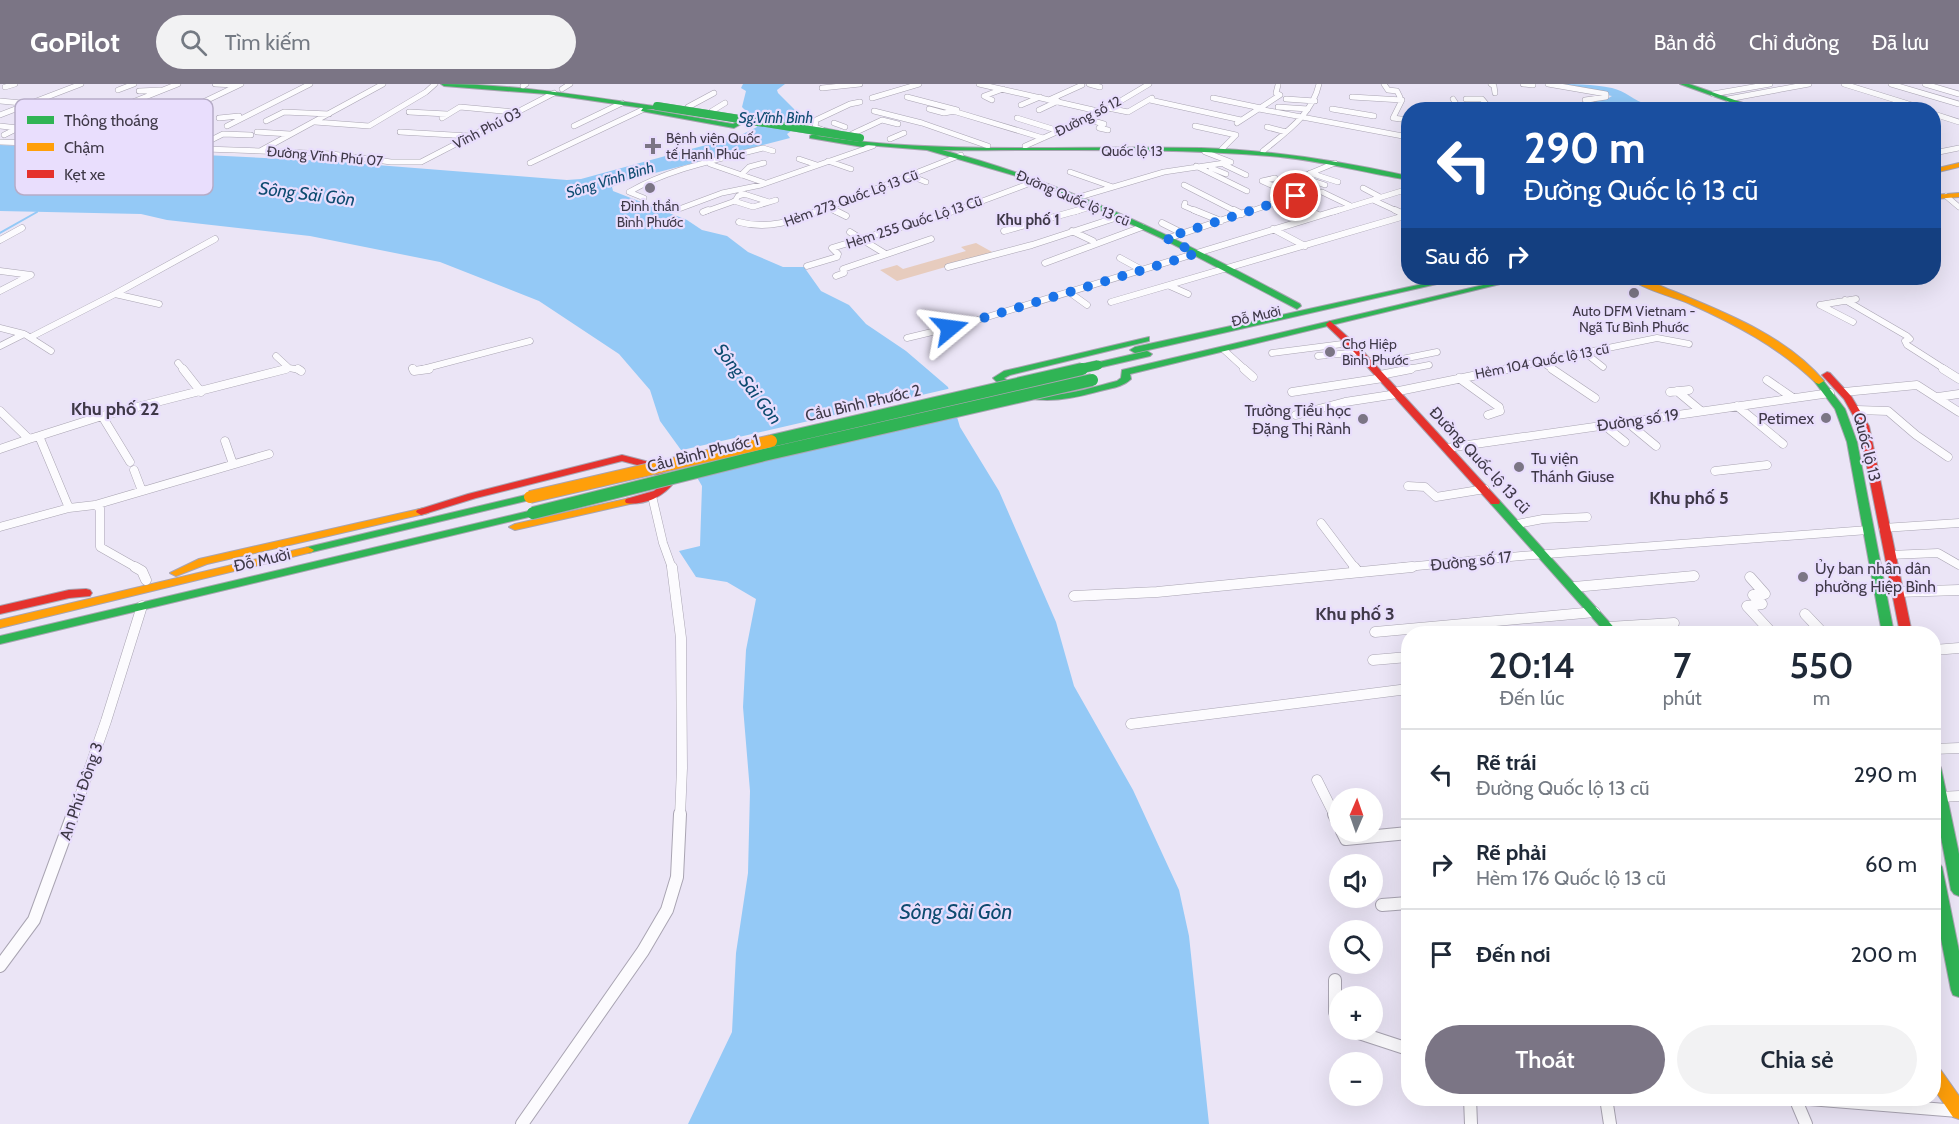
<!DOCTYPE html>
<html lang="vi">
<head>
<meta charset="utf-8">
<style>
  :root { --surface:#fff; --page:#f2f2f3; --text:#1f2937; --muted:#747a83; --line:#e0e1e3; --accent:#7b7585 }
  body { margin:0; font-family:Cabin,sans-serif; background:var(--page); color:var(--text); height:100vh; display:flex; flex-direction:column; font-size:22px; white-space:nowrap }
  * { box-sizing:border-box; margin:0 }
  p { font-size:20px; color:var(--muted) }
  .icon { flex:none; width:33px; height:33px; fill:none; stroke:currentColor; stroke-width:2; stroke-linecap:round; stroke-linejoin:round }
  .map { position:relative; flex:1; overflow:hidden }
  .side { position:absolute; left:1401px; top:542px; width:540px; height:480px; display:flex; flex-direction:column; background:var(--surface); border-radius:24px; box-shadow:0 6px 24px #0002 }
  .side>* { flex:none }
  .hud { position:absolute; left:1401px; top:18px; width:540px; height:183px; border-radius:24px; box-shadow:0 6px 24px #0002; background:#1a4fa0; color:#fff; overflow:hidden }
  .needle { width:39px; rotate:2deg }
  .fabs { position:absolute; left:1329px; top:704px; display:grid; gap:12px }
  .fabs a { display:grid; place-items:center; width:54px; height:54px; border-radius:50%; background:var(--surface); box-shadow:0 6px 24px #0002; font-size:30px }
  .pin { position:absolute; display:grid; place-items:center; width:51px; height:51px; color:#fff; margin:-26px; border:3px solid #fff; border-radius:50%; box-shadow:0 2px 6px #0007 }
  .me { position:absolute; width:66px; margin:-33px; rotate:74deg; stroke-linejoin:round; filter:drop-shadow(0 0 4px #0008) }
  .turn { display:flex; align-items:center; gap:21px; height:126px; padding:0 24px; font-size:27px }
  .turn .icon { width:78px; height:78px; stroke-width:2.5 }
  .turn b { display:block; font-size:42px; line-height:51px }
  .then { display:flex; align-items:center; height:57px; padding:0 24px; background:#0003; gap:12px; font-size:22px }
  .eta { display:flex; justify-content:space-evenly; align-items:center; height:102px; text-align:center }
  .eta b { font-size:36px; font-weight:600; line-height:42px }
  .action { display:flex; gap:12px; margin-top:auto; padding:12px 24px }
  .action a { flex:1; height:69px; border-radius:36px; background:var(--accent); color:#fff; font-size:24px; font-weight:600; line-height:69px; text-align:center }
  .action a+a { background:var(--page); color:var(--text) }
  ul { padding:0; list-style:none }
  li { display:flex; align-items:center; gap:18px; height:90px; padding:0 24px; border-top:2px solid var(--line) }
  li div { flex:1 }
  li b { display:block; font-size:22px }
  li em { font-style:normal }
  header { display:flex; align-items:center; gap:36px; box-sizing:border-box; height:84px; padding:0 30px; background:var(--accent); color:#fff }
  header strong { font-size:28px }
  nav { display:flex; gap:33px; margin-inline-start:auto; font-size:21px }
  .search { width:420px; height:54px; background:var(--page); display:flex; align-items:center; gap:15px; box-sizing:border-box; padding:0 21px; border-radius:33px; color:var(--muted); font-size:22px }
  .map>svg:first-child { display:block }
</style>
</head>
<body>
<header>
<strong>GoPilot</strong>
<div class="search"><svg class="icon" aria-label="search" viewBox="0 0 24 24"><circle cx="10" cy="10" r="6"/><path d="M15 15l6 6"/></svg>Tìm kiếm</div>
<nav><a>Bản đồ</a><a>Chỉ đường</a><a>Đã lưu</a></nav>
</header>
<div class="map">
<svg width="1959" height="1040" viewBox="0 0 1959 1040">
  <rect width="100%" height="100%" fill="#ebe5f6"/>
  <path fill="#e7ccbe" d="M976 159 994 169 897 197 880 186 897 181 903 185 966 167 961 163Z"/>
  <path fill="#94c9f6" d="M743 0H785L777 6 778 9 803 34 802 39 787 50 790 54 624 97 612 103 613 107 687 136 702 146 727 152 748 168 783 183H804L821 207 849 221 866 240 906 267 948 303 960 343 999 407 1056 538 1074 602 1133 706 1179 806 1189 852 1209 1040H688L732 948 736 869 748 789 750 707 743 623 746 566 756 515 727 498 696 493 679 467 700 462 702 402 681 366 660 337 650 306 619 270 539 217 440 178 310 152 167 136 141 130 0 127V61L326 77 567 96 581 95 739 52 757 43 756 37 742 23 746 7 741 4Z
    M1552 0C1572 0 1593 0 1612 4 1625 7 1635 17 1646 20 1669 25 1693 20 1716 25L1636 26 1596 19 1595 16 1607 15 1612 12Z"/>
  <path fill="#ebe5f6" d="M952 304 956 317 686 381 678 367Z"/>
  <g fill="none" stroke-linecap="round" stroke-linejoin="round">
    <path stroke="#94c9f6" stroke-width="2" d="M0 149 37 128"/>
    <g stroke="#a9a4b2" stroke-width="6">
      <path id="street-far4" d="M215 0 236 1
        M383 0 260 67 332 70 391 78H421L554 9
        M979 0 1102 28
        M1089 0 1100 3
        M1384 0 1388 6 1397 7 1400 13
        M1491 0 1494 2 1495 9
        M1523 0 1533 1
        M1548 0 1606 10V13L1585 16 1591 20 1628 26
        M1844 0 1928 26
        M1891 0 1959 20
        M1925 0 1959 10
        M523 2 526 0
        M5 3 15 0
        M822 4 860 0
        M562 5 570 0
        M118 6 134 0
        M139 7 161 6
        M1713 10 1770 0
        M907 13 957 26
        M1352 13 1402 16 1393 34 1408 36
        M872 14 919 0
        M1213 14 1261 24
        M1051 15 1082 1
        M1286 15 1315 17
        M1453 15 1460 26
        M1466 15H1482L1491 26
        M1728 15 1809 0
        M992 16 984 12 1003 5
        M1150 16 1241 36
        M0 17 55 22 47 27H64L88 18
        M1021 21 1040 13
        M688 23 714 9
        M1278 23 1308 25
        M1108 24 1128 28 1152 14
        M929 25 944 29 955 27
        M1259 25 1408 53
        M1332 25 1374 32
        M98 26 115 25 178 0
        M1039 26 1058 17
        M712 27 725 19
        M874 27 922 39 988 62
        M953 27 1043 54
        M409 28 447 30
        M1934 30 1959 38
        M0 31 81 0
        M219 34 239 32
        M442 34 460 23 514 28
        M1017 34 1059 47
        M129 35 147 28 175 29
        M1086 35 1104 40 1099 44 1108 46
        M266 37 284 28 329 30
        M315 38 369 42 426 8 435 0
        M834 39 845 43
        M1237 39 1280 11 1276 9 1278 1
        M0 42 18 44 4 51
        M227 42 310 0
        M574 42 622 19
        M1195 42 1236 51 1222 65
        M1267 43 1286 48
        M823 46 815 43 816 36 850 20 860 18
        M257 48 290 50
        M400 48 470 52
        M852 50 882 36 898 40
        M890 55 904 49
        M0 58 260 67
        M113 61 241 0
        M186 62H182L205 48
        M1025 62 1102 28 1149 0
        M197 63 223 50 251 51
        M1263 67C1286 48 1312 31 1319 0
        M1934 69 1959 64
        M799 75 817 81
        M828 77 851 85
        M530 79 642 26
        M710 80 765 99
        M1225 81 1246 91
        M1196 82 1247 107
        M1211 84 1226 90
        M1070 88 1113 103
        M1310 89 1338 98
        M741 91 749 83 764 79
        M911 92 926 98
        M1275 94 1262 97 1296 112
        M1184 101 1237 128
        M1325 101 1301 93 1335 79
        M1277 103 1295 98
        M1363 104 1380 113
        M1322 108 1349 121
        M741 109 769 118
        M1946 112 1959 123
        M644 114 629 108C671 84 717 76 763 64L773 67
        M1076 114 1164 88 1231 78 1205 68
        M1373 116 1399 128
        M734 117 753 123 776 116
        M1185 119 1184 122 1198 128
        M1297 121 1311 128
        M827 123 837 128
        M679 125 722 109 761 101 873 62
        M704 128 735 117 738 112 745 110
        M817 128 961 71
        M953 128 1036 97
        M1074 128 1094 122
        M1248 128 1301 110
        M1333 128 1408 105"/>
    </g>
    <g stroke="#a9a4b2" stroke-width="7">
      <path id="street-far3" d="M834 126 846 132
        M1194 126 1221 137
        M1234 126 1242 130
        M1308 126 1318 131
        M1395 126 1408 132
        M703 128 708 126
        M739 138C767 146 794 137 821 126
        M1162 139 1182 149
        M1273 145 1305 162
        M1004 147 1079 126
        M1072 147 1093 157
        M850 148 884 169
        M1166 155 1252 126
        M0 156 22 144
        M1120 174 1142 186
        M1045 179 1142 143
        M807 182 837 173 838 170 832 164 957 126
        M948 183 1032 161 1118 133
        M0 187 31 191 0 207
        M836 192 844 189 843 185 931 155
        M1170 202 1188 210
        M1069 208 1087 221
        M115 210 215 155
        M1845 216 1907 252 1910 255 1905 257 1907 261 1946 286
        M1111 218 1408 131
        M1820 221 1853 238
        M1820 221 1856 215
        M0 244 24 250 0 262
        M26 251 51 267
        M31 253 115 210 159 220
        M907 254 961 241 1338 126
        M1224 266 1246 286
        M1584 268 1603 283
        M1272 269 1350 259
        M276 272 289 284 280 286
        M1318 272 1360 268
        M1367 277 1402 275 1437 268
        M1540 277 1554 286
        M178 279 184 286
        M289 284 300 286
        M412 284 414 286
        M419 286 530 257
        M1403 286 1429 281
        M1500 286 1657 254 1689 260"/>
    </g>
    <g stroke="#a9a4b2" stroke-width="9">
      <path id="street-far2" d="M183 285 201 308
        M298 285 301 287
        M413 285 414 287 429 285
        M1244 285 1253 293
        M1552 285 1595 314
        M1943 285 1959 295
        M1380 291 1411 285
        M1459 294 1499 323 1500 327 1488 331
        M1767 296 1793 314
        M1677 307 1701 327
        M1292 308 1383 294
        M1394 308 1507 285
        M1670 308 1689 306
        M1844 308 1917 301 1959 328
        M1938 313 1959 310
        M1737 322 1783 360
        M1857 326 1888 327 1916 351 1948 373
        M0 327 29 355 39 352 69 424
        M1296 331 1345 318 1397 310
        M102 332 130 378
        M1627 338 1656 362
        M1604 341 1625 358
        M39 352 102 332 286 285
        M225 357 233 380
        M1447 364 1830 309
        M0 365 29 355
        M134 386 142 407
        M1715 387 1767 381
        M1408 402 1425 403 1436 413 1485 405
        M652 412 663 459 672 484
        M95 421 100 424V463L137 484
        M1321 439 1355 484
        M1517 440 1543 435 1587 433
        M0 443 69 424 95 421 269 370
        M1883 444 1959 439
        M1889 471 1938 469 1959 481
        M1396 484 1521 472 1868 446"/>
    </g>
    <g stroke="#a9a4b2" stroke-width="11">
      <path id="street-far1" d="M135 483 142 487 146 496
        M672 483 681 554 682 684 680 732
        M1354 483 1358 488
        M1750 493 1765 510 1753 511 1762 520 1747 522 1772 549
        M1574 503 1694 492
        M1897 508 1959 506
        M1074 512 1157 508 1412 483
        M1805 530 1823 549
        M1608 543 1674 539
        M1375 548 1595 528
        M1934 566 1959 564
        M1373 576 1408 573
        M1131 640 1408 605
        M1934 665 1959 664
        M1317 696 1335 732
        M1939 713 1959 712
        M73 732 106 637 142 522"/>
    </g>
    <g stroke="#a9a4b2" stroke-width="14">
      <path id="street" d="M1334 730 1340 742
        M1342 747 1346 755 1408 749
        M1382 821 1408 819
        M0 882 34 836 73 730
        M1335 896V928L1340 937
        M1347 945 1408 965
        M1470 1014 1471 1040
        M1606 1014 1610 1040
        M1795 1014 1806 1040
        M1797 1014 1958 1027
        M522 1040 643 867 667 826 677 793 680 730"/>
    </g>
    <g stroke="#a9a4b2" stroke-width="2">
      <path id="fast" d="M441 0C513 0 583 12 654 22L656 25H646L733 40 747 33 752 34 734 44 641 27 643 24 547 10 444 2Z
        M1680 0H1689L1763 26H1752Z
        M823 44 838 47C833 51 825 48 818 52 942 71 1074 61 1201 64 1271 66 1340 77 1408 92V96C1362 88 1318 76 1270 72 1161 63 1051 67 942 66 1069 99 1185 158 1300 220L1301 222 1297 225 1161 154 1070 112 1023 94 927 66 866 61 863 63 810 54V52Z
        M1450 194H1463L1135 269 1130 266 1135 263Z
        M1513 194H1525L1130 290 1131 295C1123 303 1111 304 1100 307 1064 317 1022 325 993 294L1004 287 1149 253V257L1010 291 1004 294C1038 323 1078 307 1117 297L1121 294 1122 286Z
        M1147 267 1152 270 1150 272 1098 284 1093 281 1095 279Z
        M1819 294 1822 295 1845 325 1857 358 1894 549H1882L1847 358 1835 325 1814 297Z
        M530 410 535 413 534 415 308 469 302 466 308 463Z
        M1495 415 1499 416 1619 549H1606L1491 420 1490 418 1491 416Z
        M533 426 538 429 537 431 0 560V552Z
        M1934 679 1939 680 1941 684 1959 770V812L1954 810 1951 806 1934 716Z
        M1934 777 1939 779 1942 783 1959 867V913L1953 911 1951 906 1934 819Z"/>
    </g>
    <g stroke="#a9a4b2" stroke-width="2">
      <path id="slow" d="M1959 79V83L1934 89V85Z
        M1959 109V113L1934 115V111Z
        M1629 194C1644 192 1659 202 1673 207 1726 229 1786 252 1824 297L1819 300 1816 299C1779 263 1735 240 1688 219 1670 212 1643 205 1629 194Z
        M630 414 634 415 635 417 634 419 515 446 509 443 515 440Z
        M424 424 428 425 429 427 428 429 207 480 176 492 170 489 199 475Z
        M308 463 314 466 312 468 0 544V536Z
        M1934 983 1940 985 1959 1012V1035L1953 1033 1934 1005Z"/>
    </g>
    <g stroke="#a9a4b2" stroke-width="2">
      <path id="jam" d="M1330 237 1360 264 1499 416 1500 418 1499 420H1491L1354 268 1327 242 1326 240Z
        M1827 288 1830 289 1851 312 1869 342 1912 549H1900L1859 342 1844 315 1822 291Z
        M622 371 653 379 675 397C665 412 644 422 626 419L625 417 626 415 654 407 664 398 645 383 622 377 476 414 421 431 416 428 417 426 468 410Z
        M86 505 90 506 92 509 90 512 69 514 0 530V522L69 506Z"/>
    </g>
    <use href="#street-far4" stroke="#fcfbfe" stroke-width="5"/>
    <use href="#street-far3" stroke="#fcfbfe" stroke-width="6"/>
    <use href="#street-far2" stroke="#fcfbfe" stroke-width="8"/>
    <use href="#street-far1" stroke="#fcfbfe" stroke-width="10"/>
    <use href="#street" stroke="#fcfbfe" stroke-width="12"/>
    <use href="#fast" fill="#30b455" fill-rule="evenodd"/>
    <use href="#slow" fill="#ff9f0a" fill-rule="evenodd"/>
    <use href="#jam" fill="#e5322d" fill-rule="evenodd"/>
    <g stroke="#a9a4b2" stroke-width="8" stroke-linecap="butt">
      <path id="fast-bridge-far2" d="M657 22 860 54"/>
    </g>
    <g stroke="#a9a4b2" stroke-width="10" stroke-linecap="butt">
      <path id="fast-bridge-far1" d="M1075 286 1098 281"/>
    </g>
    <g stroke="#a9a4b2" stroke-width="14" stroke-linecap="butt">
      <path id="fast-bridge" d="M771 357 1082 285
        M533 429 764 371 1092 296"/>
    </g>
    <g stroke="#a9a4b2" stroke-width="14" stroke-linecap="butt">
      <path id="slow-bridge" d="M530 413 771 357"/>
    </g>
    <use href="#fast-bridge-far2" stroke="#30b455" stroke-width="8"/>
    <use href="#fast-bridge-far1" stroke="#30b455" stroke-width="9"/>
    <use href="#fast-bridge" stroke="#30b455" stroke-width="12"/>
    <use href="#slow-bridge" stroke="#ff9f0a" stroke-width="12"/>
  </g>
  <g fill="none" stroke-linecap="round" stroke-linejoin="round">
    <path stroke="#1a73e8" stroke-width="10" stroke-dasharray="0 18" d="M950 244 1189 172 1196 169 1166 154 1296 112"/>
  </g>
  <g fill="#7b7585" stroke="#e9defd" stroke-width="2">
    <path d="M650 53h6v6h6v6h-6v6h-6v-6h-6v-6h6z"/>
    <circle cx="650" cy="104" r="6"/>
    <circle cx="1634" cy="209" r="6"/>
    <circle cx="1330" cy="268" r="6"/>
    <circle cx="1826" cy="334" r="6"/>
    <circle cx="1363" cy="335" r="6"/>
    <circle cx="1519" cy="383" r="6"/>
    <circle cx="1803" cy="493" r="6"/>
  </g>
  <g text-anchor="middle" dominant-baseline="central" stroke-width="4.5" stroke-linejoin="round" paint-order="stroke">
    <g font-size="14" fill="#3f3948" stroke="#e9defd">
      <text transform="translate(1088 32) rotate(-27)">Đường số 12</text>
      <text transform="translate(487 44) rotate(-27)">Vĩnh Phú 03</text>
      <text x="1132" y="67">Quốc lộ 13</text>
      <text transform="translate(325 72) rotate(5)">Đường Vĩnh Phú 07</text>
      <text transform="translate(851 114) rotate(-20)">Hẻm 273 Quốc Lộ 13 Cũ</text>
      <text transform="translate(1073 114) rotate(23)">Đường Quốc lộ 13 cũ</text>
      <text transform="translate(914 138) rotate(-18)">Hẻm 255 Quốc Lộ 13 Cũ</text>
      <text transform="translate(1256 232) rotate(-13)">Đỗ Mười</text>
      <text transform="translate(1542 277) rotate(-11)">Hẻm 104 Quốc lộ 13 cũ</text>
    </g>
    <g font-size="14" fill="#3f3948" stroke="#e9defd" text-anchor="start">
      <text x="666" y="54">Bệnh viện Quốc<tspan x="666" dy="16">tế Hạnh Phúc</tspan></text>
      <text x="650" y="122" text-anchor="middle">Đình thần<tspan x="650" dy="16">Bình Phước</tspan></text>
      <text x="1634" y="227" text-anchor="middle">Auto DFM Vietnam -<tspan x="1634" dy="16">Ngã Tư Bình Phước</tspan></text>
      <text x="1342" y="260">Chợ Hiệp<tspan x="1342" dy="16">Bình Phước</tspan></text>
    </g>
    <g font-size="15" font-style="italic" fill="#0d4b70" stroke="#e9defd">
      <text x="776" y="34">Sg.Vĩnh Bình</text>
      <text transform="translate(610 96) rotate(-17)">Sông Vĩnh Bình</text>
    </g>
    <g font-size="15" font-weight="bold" fill="#3f3948" stroke="#e9defd">
      <text x="1028" y="136">Khu phố 1</text>
    </g>
    <g font-size="16" fill="#3f3948" stroke="#e9defd">
      <text transform="translate(863 319) rotate(-13)">Cầu Bình Phước 2</text>
      <text transform="translate(1638 336) rotate(-8)">Đường số 19</text>
      <text transform="translate(1867 363) rotate(76)">Quốc lộ 13</text>
      <text transform="translate(703 369) rotate(-14)">Cầu Bình Phước 1</text>
      <text transform="translate(1480 376) rotate(47)">Đường Quốc lộ 13 cũ</text>
      <text transform="translate(262 476) rotate(-13)">Đỗ Mười</text>
      <text transform="translate(1471 477) rotate(-6)">Đường số 17</text>
      <text transform="translate(81 707) rotate(-71)">An Phú Đông 3</text>
    </g>
    <g font-size="16" fill="#3f3948" stroke="#e9defd" text-anchor="end">
      <text x="1351" y="326">Trường Tiểu học<tspan x="1351" dy="18">Đặng Thị Rành</tspan></text>
      <text x="1814" y="334">Petimex</text>
      <text x="1531" y="374" text-anchor="start">Tu viện<tspan x="1531" dy="18">Thánh Giuse</tspan></text>
      <text x="1815" y="484" text-anchor="start">Ủy ban nhân dân<tspan x="1815" dy="18">phường Hiệp Bình</tspan></text>
    </g>
    <g font-size="18" font-style="italic" fill="#0d4b70" stroke="#e9defd">
      <text transform="translate(307 110) rotate(7)">Sông Sài Gòn</text>
      <text transform="translate(748 300) rotate(52)">Sông Sài Gòn</text>
    </g>
    <g font-size="18" font-weight="bold" fill="#3f3948" stroke="#e9defd">
      <text x="115" y="325">Khu phố 22</text>
      <text x="1689" y="414">Khu phố 5</text>
      <text x="1355" y="530">Khu phố 3</text>
    </g>
    <g font-size="21" font-style="italic" fill="#0d4b70" stroke="#e9defd">
      <text x="956" y="827">Sông Sài Gòn</text>
    </g>
  </g>
  <rect x="15" y="15" width="198" height="96" rx="9" fill="#e9defd" stroke="#b6acc7" stroke-width="1.5"/>
  <rect x="27" y="32" width="27" height="8" fill="#30b455"/>
  <rect x="27" y="59" width="27" height="8" fill="#ff9f0a"/>
  <rect x="27" y="86" width="27" height="8" fill="#e5322d"/>
  <g font-size="16" fill="#3f3948">
    <text x="64" y="42">Thông thoáng</text>
    <text x="64" y="69">Chậm</text>
    <text x="64" y="96">Kẹt xe</text>
  </g>
</svg>
<div class="fabs">
<a><svg class="needle" viewBox="-14 -14 28 28"><path d="M0-13l5 13h-10z" fill="#e53935"/><path d="M0 13l5-13h-10z" fill="#747a83"/></svg></a>
<a><svg class="icon" aria-label="sound" viewBox="0 0 24 24"><path d="M4 9h4l5-4v14l-5-4H4zM17 9q2 3 0 6"/></svg></a>
<a><svg class="icon" aria-label="search" viewBox="0 0 24 24"><circle cx="10" cy="10" r="6"/><path d="M15 15l6 6"/></svg></a>
<a>+</a>
<a>−</a>
</div>
<div class="pin" style="left:1296px;top:112px;background:#d93025"><svg class="icon" aria-label="arrive" viewBox="0 0 24 24"><path d="M6 21V4h12l-3 4 3 4H6"/></svg></div>
<svg class="me" style="left:950px;top:244px" viewBox="-20 -20 40 40"><path d="M0-17L14 15 0 8-14 15z" fill="#1a73e8" stroke="#fff" stroke-width="4"/></svg>
<div class="hud">
<div class="turn"><svg class="icon" aria-label="left" viewBox="0 0 24 24"><path d="M17 20v-9H6M10 6l-5 5 5 5"/></svg><div><b>290 m</b>Đường Quốc lộ 13 cũ</div></div>
<div class="then">Sau đó<svg class="icon" aria-label="right" viewBox="0 0 24 24"><path d="M7 20v-9h11M14 6l5 5-5 5"/></svg></div>
</div>
<section class="side">
<div class="eta">
<div><b>20:14</b><p>Đến lúc</p></div>
<div><b>7</b><p>phút</p></div>
<div><b>550</b><p>m</p></div>
</div>
<ul>
<li><svg class="icon" aria-label="left" viewBox="0 0 24 24"><path d="M17 20v-9H6M10 6l-5 5 5 5"/></svg><div><b>Rẽ trái</b><p>Đường Quốc lộ 13 cũ</p></div><em>290 m</em></li>
<li><svg class="icon" aria-label="right" viewBox="0 0 24 24"><path d="M7 20v-9h11M14 6l5 5-5 5"/></svg><div><b>Rẽ phải</b><p>Hèm 176 Quốc lộ 13 cũ</p></div><em>60 m</em></li>
<li><svg class="icon" aria-label="arrive" viewBox="0 0 24 24"><path d="M6 21V4h12l-3 4 3 4H6"/></svg><div><b>Đến nơi</b></div><em>200 m</em></li>
</ul>
<div class="action"><a>Thoát</a><a>Chia sẻ</a></div>
</section>
</div>
</body>
</html>
